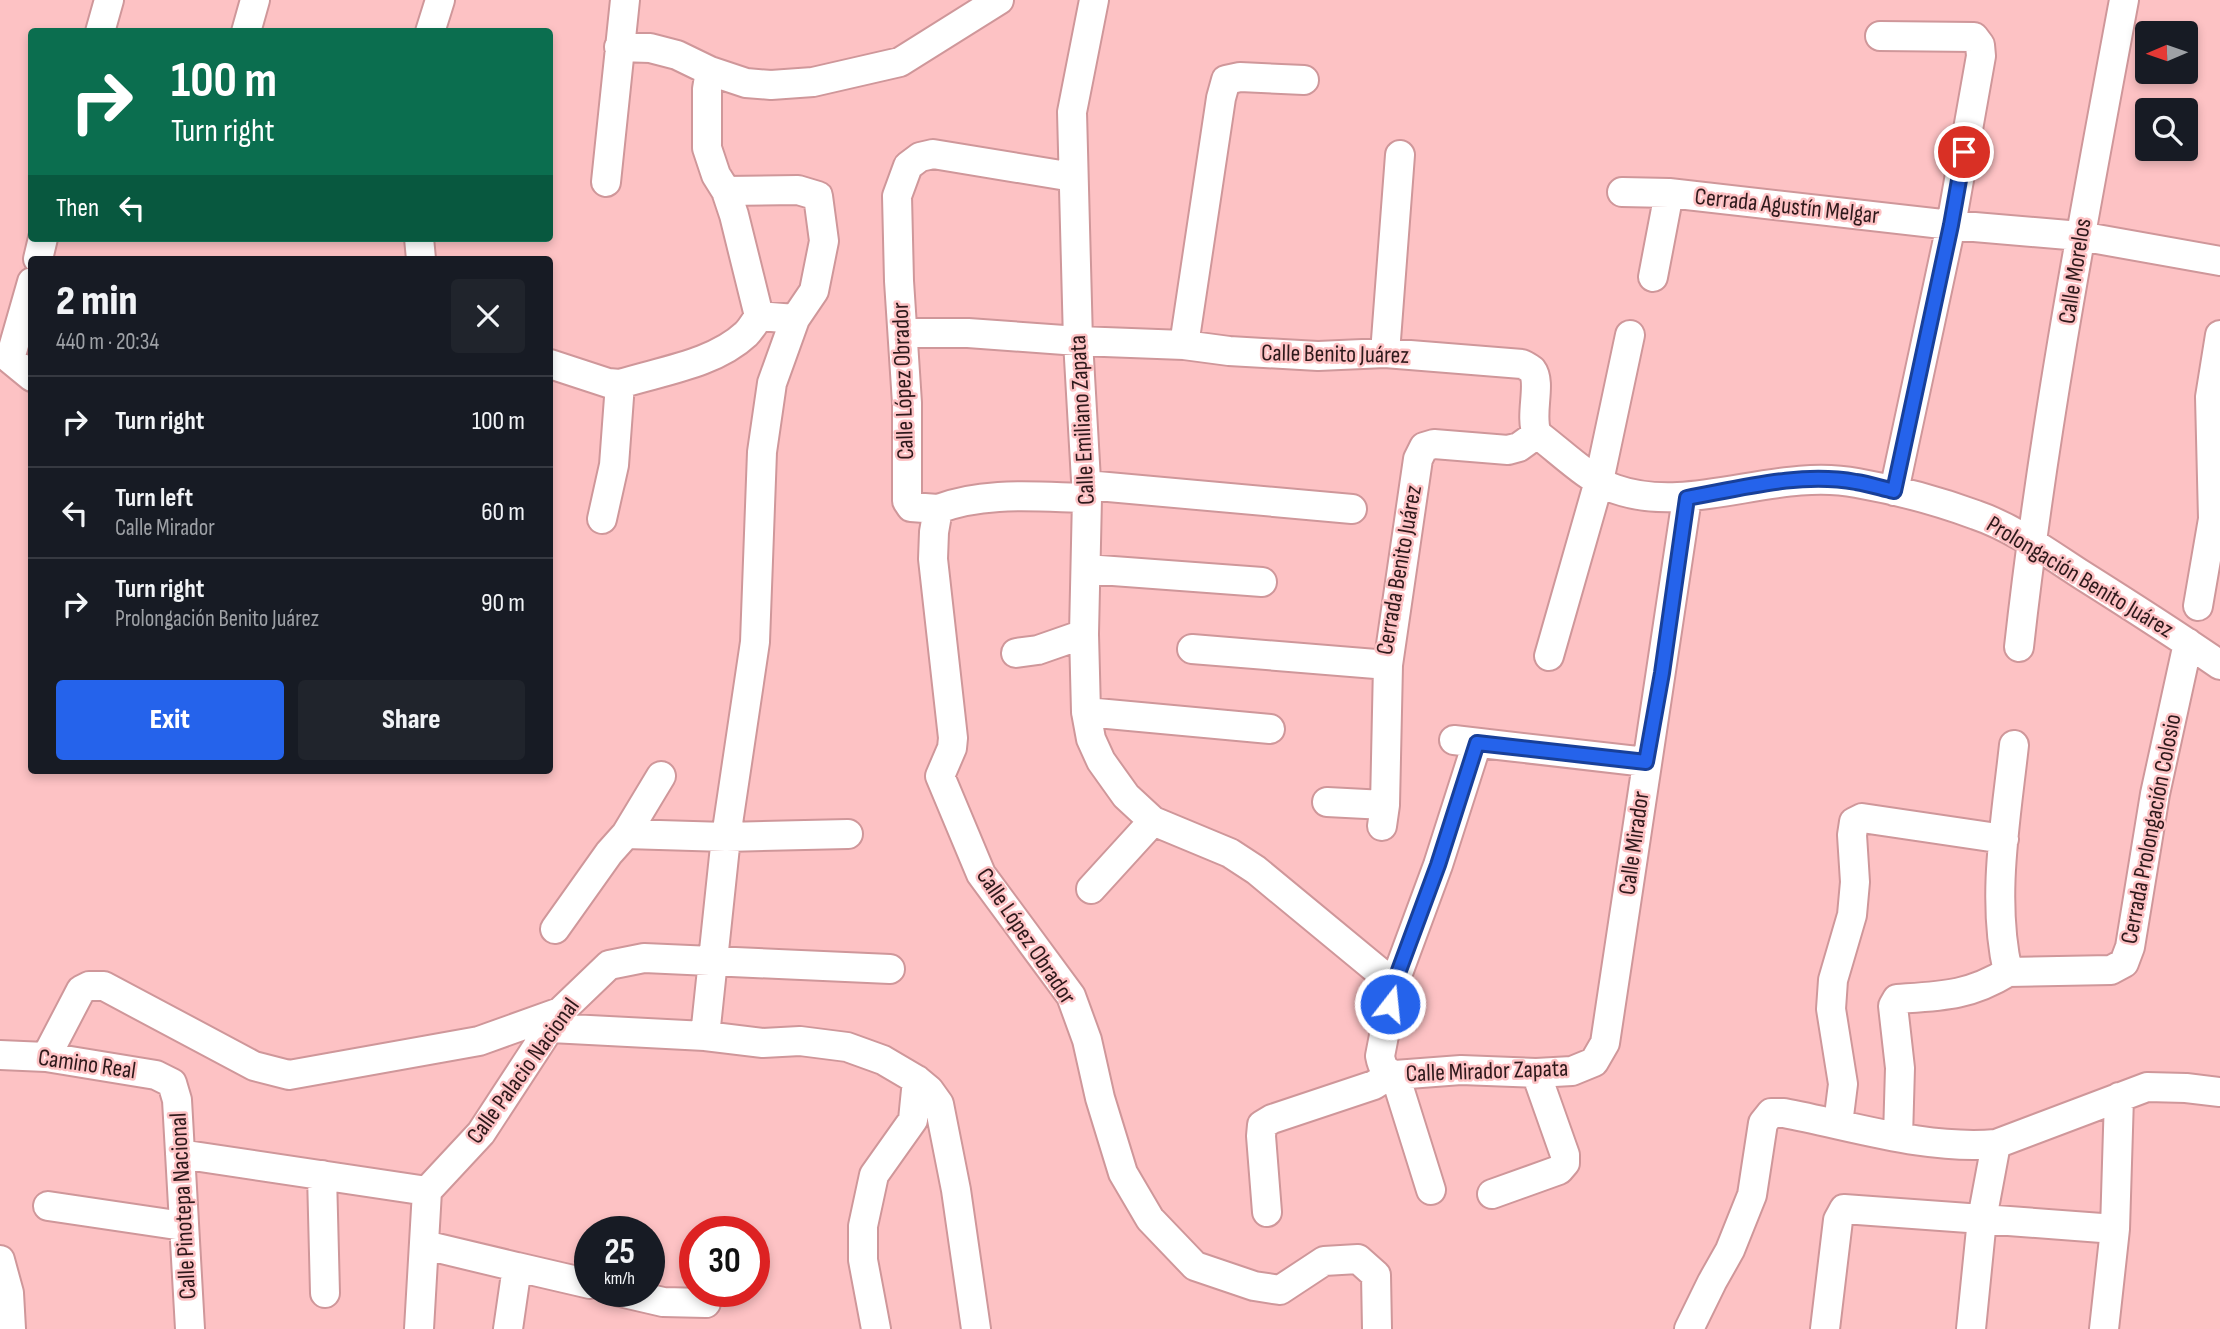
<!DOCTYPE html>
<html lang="en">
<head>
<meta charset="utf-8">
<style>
  :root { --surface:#171b24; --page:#20242c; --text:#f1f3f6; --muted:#9ea1a6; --line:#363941; --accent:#2563eb }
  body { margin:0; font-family:"Sofia Sans Condensed",sans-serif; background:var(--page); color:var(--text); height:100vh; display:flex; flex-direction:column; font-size:26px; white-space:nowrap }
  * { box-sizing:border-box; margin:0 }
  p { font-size:23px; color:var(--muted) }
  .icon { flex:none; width:38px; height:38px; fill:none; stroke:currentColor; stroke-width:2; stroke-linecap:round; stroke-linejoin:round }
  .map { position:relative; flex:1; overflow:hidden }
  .drawer { position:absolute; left:28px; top:256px; width:525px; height:518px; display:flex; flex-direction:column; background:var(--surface); border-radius:7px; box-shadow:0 4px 10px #0003 }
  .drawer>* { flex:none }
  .banner { position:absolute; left:28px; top:28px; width:525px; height:214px; border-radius:7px; box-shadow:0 4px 10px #0003; background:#0b6e4f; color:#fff; overflow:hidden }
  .needle { width:46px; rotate:268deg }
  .fabs { position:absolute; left:2135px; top:21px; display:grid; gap:14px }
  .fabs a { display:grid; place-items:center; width:63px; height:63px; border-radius:7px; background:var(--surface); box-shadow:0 4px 10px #0003; font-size:35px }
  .speed { position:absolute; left:574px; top:1216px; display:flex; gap:14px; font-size:35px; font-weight:700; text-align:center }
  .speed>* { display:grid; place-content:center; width:91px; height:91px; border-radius:50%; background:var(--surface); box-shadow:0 4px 10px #0003; line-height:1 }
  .speed small { font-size:18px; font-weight:400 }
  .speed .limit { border:10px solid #d22; background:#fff; color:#111 }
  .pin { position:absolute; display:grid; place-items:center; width:60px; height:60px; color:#fff; margin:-30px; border:4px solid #fff; border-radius:50%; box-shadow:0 2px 7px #0007 }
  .me { position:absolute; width:77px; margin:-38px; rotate:16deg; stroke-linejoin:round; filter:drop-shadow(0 0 5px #0008) }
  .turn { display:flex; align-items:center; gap:24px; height:147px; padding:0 28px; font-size:32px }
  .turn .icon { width:91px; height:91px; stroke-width:2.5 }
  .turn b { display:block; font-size:49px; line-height:60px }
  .then { display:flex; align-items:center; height:66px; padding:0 28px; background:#0003; gap:14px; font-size:26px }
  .round { display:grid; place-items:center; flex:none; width:74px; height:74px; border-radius:7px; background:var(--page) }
  .summary { display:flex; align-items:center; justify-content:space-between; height:119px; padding:0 28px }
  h1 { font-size:42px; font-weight:800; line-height:52px }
  .action { display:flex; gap:14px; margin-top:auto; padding:14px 28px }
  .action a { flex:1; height:80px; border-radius:7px; background:var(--accent); color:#fff; font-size:28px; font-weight:800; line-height:80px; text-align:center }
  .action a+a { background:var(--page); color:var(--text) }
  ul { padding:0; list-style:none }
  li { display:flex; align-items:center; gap:21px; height:91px; padding:0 28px; border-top:2px solid var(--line) }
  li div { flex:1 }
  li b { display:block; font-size:26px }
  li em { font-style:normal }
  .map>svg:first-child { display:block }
</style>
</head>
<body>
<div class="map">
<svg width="2220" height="1329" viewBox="0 0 2220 1329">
  <rect width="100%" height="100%" fill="#fdc2c4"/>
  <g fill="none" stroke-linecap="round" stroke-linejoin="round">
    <g stroke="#cf979a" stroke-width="32">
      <path id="minor" d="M1094 0 1072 112 1078 341 1087 498 1084 634 1086 712 1091 739 1101 761 1126 796 1153 821 1230 853 1256 870 1394 984 1380 1056C1382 1067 1385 1072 1395 1075L1461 1070 1536 1073 1572 1071 1594 1062 1605 1043 1687 498
        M100 32 109 0
        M246 32 255 0
        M430 32 440 0
        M1880 36 1974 37 1980 45 1981 56 1951 225 1894 491
        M619 47 650 48 677 55 710 71 746 83 771 85 813 82 900 62 999 0
        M710 71 707 89V148L716 175 726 191 734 215 759 316
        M1073 177 933 154 920 157 908 166 897 196 899 281 907 403V501L911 507 938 509 934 532 933 559 953 738 952 748 940 776 981 874 1071 996 1087 1040 1100 1098 1123 1173 1150 1219 1195 1266 1254 1286 1280 1290 1324 1261 1358 1259 1376 1275 1377 1329
        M606 182 625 0
        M1622 192 1669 193 1951 225 2080 236 2220 261
        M419 238 421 259
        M38 259 43 238
        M1653 277 1669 193
        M32 282 10 359 32 377
        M903 333H968L1078 341 1184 345 1229 351 1318 356 1385 353 1522 364C1523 364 1531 369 1532 370 1542 383 1529 415 1537 434 1560 451 1589 480 1615 489 1691 516 1776 467 1857 483 1897 490 1938 501 1976 515 2014 528 2048 553 2082 575 2128 604 2175 634 2220 665
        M1184 345 1221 98 1226 80 1240 77 1304 80
        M1385 353 1400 155
        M550 364 608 383 620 384C661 371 714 364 746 334 751 329 755 322 759 316L795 319
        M1086 485 1352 509
        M938 509C984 491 1038 497 1087 498
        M602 519 614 465 620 384
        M1086 569 1262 582
        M2198 606 2213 519 2210 397 2220 335
        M2019 647C2043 430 2084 215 2124 0
        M1192 649 1388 665
        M1016 653 1038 650 1084 634
        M1549 656 1599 481 1630 335
        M1086 712 1270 729
        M1454 740 1646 762
        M1327 802 1385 805
        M1382 826 1385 805 1388 665 1418 459 1424 447 1434 444 1508 450 1519 447 1537 434
        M626 834 726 837 848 834
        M1091 889 1153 821
        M555 929 609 853 626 834 661 776
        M2008 972 2111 970 2124 963 2130 947 2155 794 2188 643
        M2008 972C1991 899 2006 819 2014 745
        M1394 984 1438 865 1477 743
        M551 1028 705 1036 763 1043 800 1041 847 1047 883 1060 917 1080 929 1090 939 1104 956 1190 976 1329
        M705 1036 726 837 755 642 762 452 772 383 795 319 814 291 824 241 818 196 798 190 726 191
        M0 1055 46 1057 156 1075 172 1083 177 1100 190 1329
        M46 1057 81 990 89 986H104L254 1066 289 1075 479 1041 560 1012
        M1395 1075 1431 1190
        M1838 1124 1843 1084 1831 1009 1833 980 1852 915 1855 882 1852 835 1854 822 1862 818 2004 839
        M1898 1137 1900 1068 1893 1006 1897 999C1941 996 1969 996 2008 972
        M180 1154 427 1191
        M322 1175 325 1293
        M427 1191 481 1133 560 1012 609 965 644 958 890 969
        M1492 1194 1559 1170 1565 1163V1155L1536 1073
        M48 1206 183 1226
        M1267 1212 1261 1136 1262 1125 1272 1119 1374 1085 1382 1080 1387 1073
        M2115 1229 2119 1097
        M425 1245 517 1267 508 1329
        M0 1260 9 1293 11 1329
        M517 1267 590 1284
        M620 1292 663 1302 706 1303
        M419 1329 427 1191
        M876 1329 863 1260V1226L874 1175 913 1120 917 1080
        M1689 1329 1712 1282 1730 1250 1752 1195 1763 1123 1771 1113H1784C1853 1126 1925 1150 1996 1144L2147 1087 2186 1088 2220 1092
        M1825 1329 1838 1220 1844 1209 1982 1219 1996 1144
        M1971 1329 1982 1219 2115 1229 2104 1329"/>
    </g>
    <use href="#minor" stroke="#fff" stroke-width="28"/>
  </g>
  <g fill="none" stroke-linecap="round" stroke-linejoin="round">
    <g stroke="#184099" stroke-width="18">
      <path id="route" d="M1390 1004 1394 984 1438 865 1477 743 1646 762 1662 673 1687 498C1742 488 1800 472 1856 482 1869 484 1881 488 1894 491L1951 225 1964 152"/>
    </g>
    <use href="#route" stroke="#2563eb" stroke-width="12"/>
  </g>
  <g text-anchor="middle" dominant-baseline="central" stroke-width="5" stroke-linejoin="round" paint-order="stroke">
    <g font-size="24" fill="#2e191b" stroke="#fdc2c4">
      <text transform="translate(1787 206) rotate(6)">Cerrada Agustín Melgar</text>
      <text transform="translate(2075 271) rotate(-81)">Calle Morelos</text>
      <text transform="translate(1335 354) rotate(1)">Calle Benito Juárez</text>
      <text transform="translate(903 381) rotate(-92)">Calle López Obrador</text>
      <text transform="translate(1082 420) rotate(-93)">Calle Emiliano Zapata</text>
      <text transform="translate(1399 570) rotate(-80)">Cerrada Benito Juárez</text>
      <text transform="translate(2080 577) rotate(31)">Prolongación Benito Juárez</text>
      <text transform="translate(2151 829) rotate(-79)">Cerrada Prolongación Colosio</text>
      <text transform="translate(1634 843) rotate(-82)">Calle Mirador</text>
      <text transform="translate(1026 936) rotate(56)">Calle López Obrador</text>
      <text transform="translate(87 1064) rotate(8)">Camino Real</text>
      <text transform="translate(523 1071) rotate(-54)">Calle Palacio Nacional</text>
      <text transform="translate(1487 1071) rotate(-2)">Calle Mirador Zapata</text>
      <text transform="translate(183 1206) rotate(-93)">Calle Pinotepa Nacional</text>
    </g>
  </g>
</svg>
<div class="fabs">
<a><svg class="needle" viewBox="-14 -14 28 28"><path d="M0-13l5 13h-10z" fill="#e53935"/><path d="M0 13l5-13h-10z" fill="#9ea1a6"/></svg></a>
<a><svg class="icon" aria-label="search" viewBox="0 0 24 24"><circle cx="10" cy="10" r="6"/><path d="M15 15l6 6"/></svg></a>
</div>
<div class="speed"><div>25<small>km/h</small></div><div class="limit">30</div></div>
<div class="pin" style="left:1964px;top:152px;background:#d93025"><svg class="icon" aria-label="arrive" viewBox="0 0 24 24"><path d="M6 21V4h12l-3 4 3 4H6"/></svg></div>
<svg class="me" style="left:1390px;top:1004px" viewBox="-20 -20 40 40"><circle r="17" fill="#2563eb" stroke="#fff" stroke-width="3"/><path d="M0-11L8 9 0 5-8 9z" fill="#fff"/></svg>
<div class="banner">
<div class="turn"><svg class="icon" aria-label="right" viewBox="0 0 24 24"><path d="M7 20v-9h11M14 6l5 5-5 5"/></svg><div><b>100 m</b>Turn right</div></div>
<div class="then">Then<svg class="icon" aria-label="left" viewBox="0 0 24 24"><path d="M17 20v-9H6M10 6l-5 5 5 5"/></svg></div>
</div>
<section class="drawer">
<div class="summary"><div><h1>2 min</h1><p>440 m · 20:34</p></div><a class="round"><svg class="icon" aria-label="close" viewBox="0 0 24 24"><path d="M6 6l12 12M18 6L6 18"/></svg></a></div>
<ul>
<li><svg class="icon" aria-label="right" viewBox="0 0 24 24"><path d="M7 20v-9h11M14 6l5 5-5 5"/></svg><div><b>Turn right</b></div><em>100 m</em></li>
<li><svg class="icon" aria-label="left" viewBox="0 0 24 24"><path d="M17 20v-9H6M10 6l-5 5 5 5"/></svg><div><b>Turn left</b><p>Calle Mirador</p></div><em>60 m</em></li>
<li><svg class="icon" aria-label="right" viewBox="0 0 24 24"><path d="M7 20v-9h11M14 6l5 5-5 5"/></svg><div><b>Turn right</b><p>Prolongación Benito Juárez</p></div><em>90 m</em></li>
</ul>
<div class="action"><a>Exit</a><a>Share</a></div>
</section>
</div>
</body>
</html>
